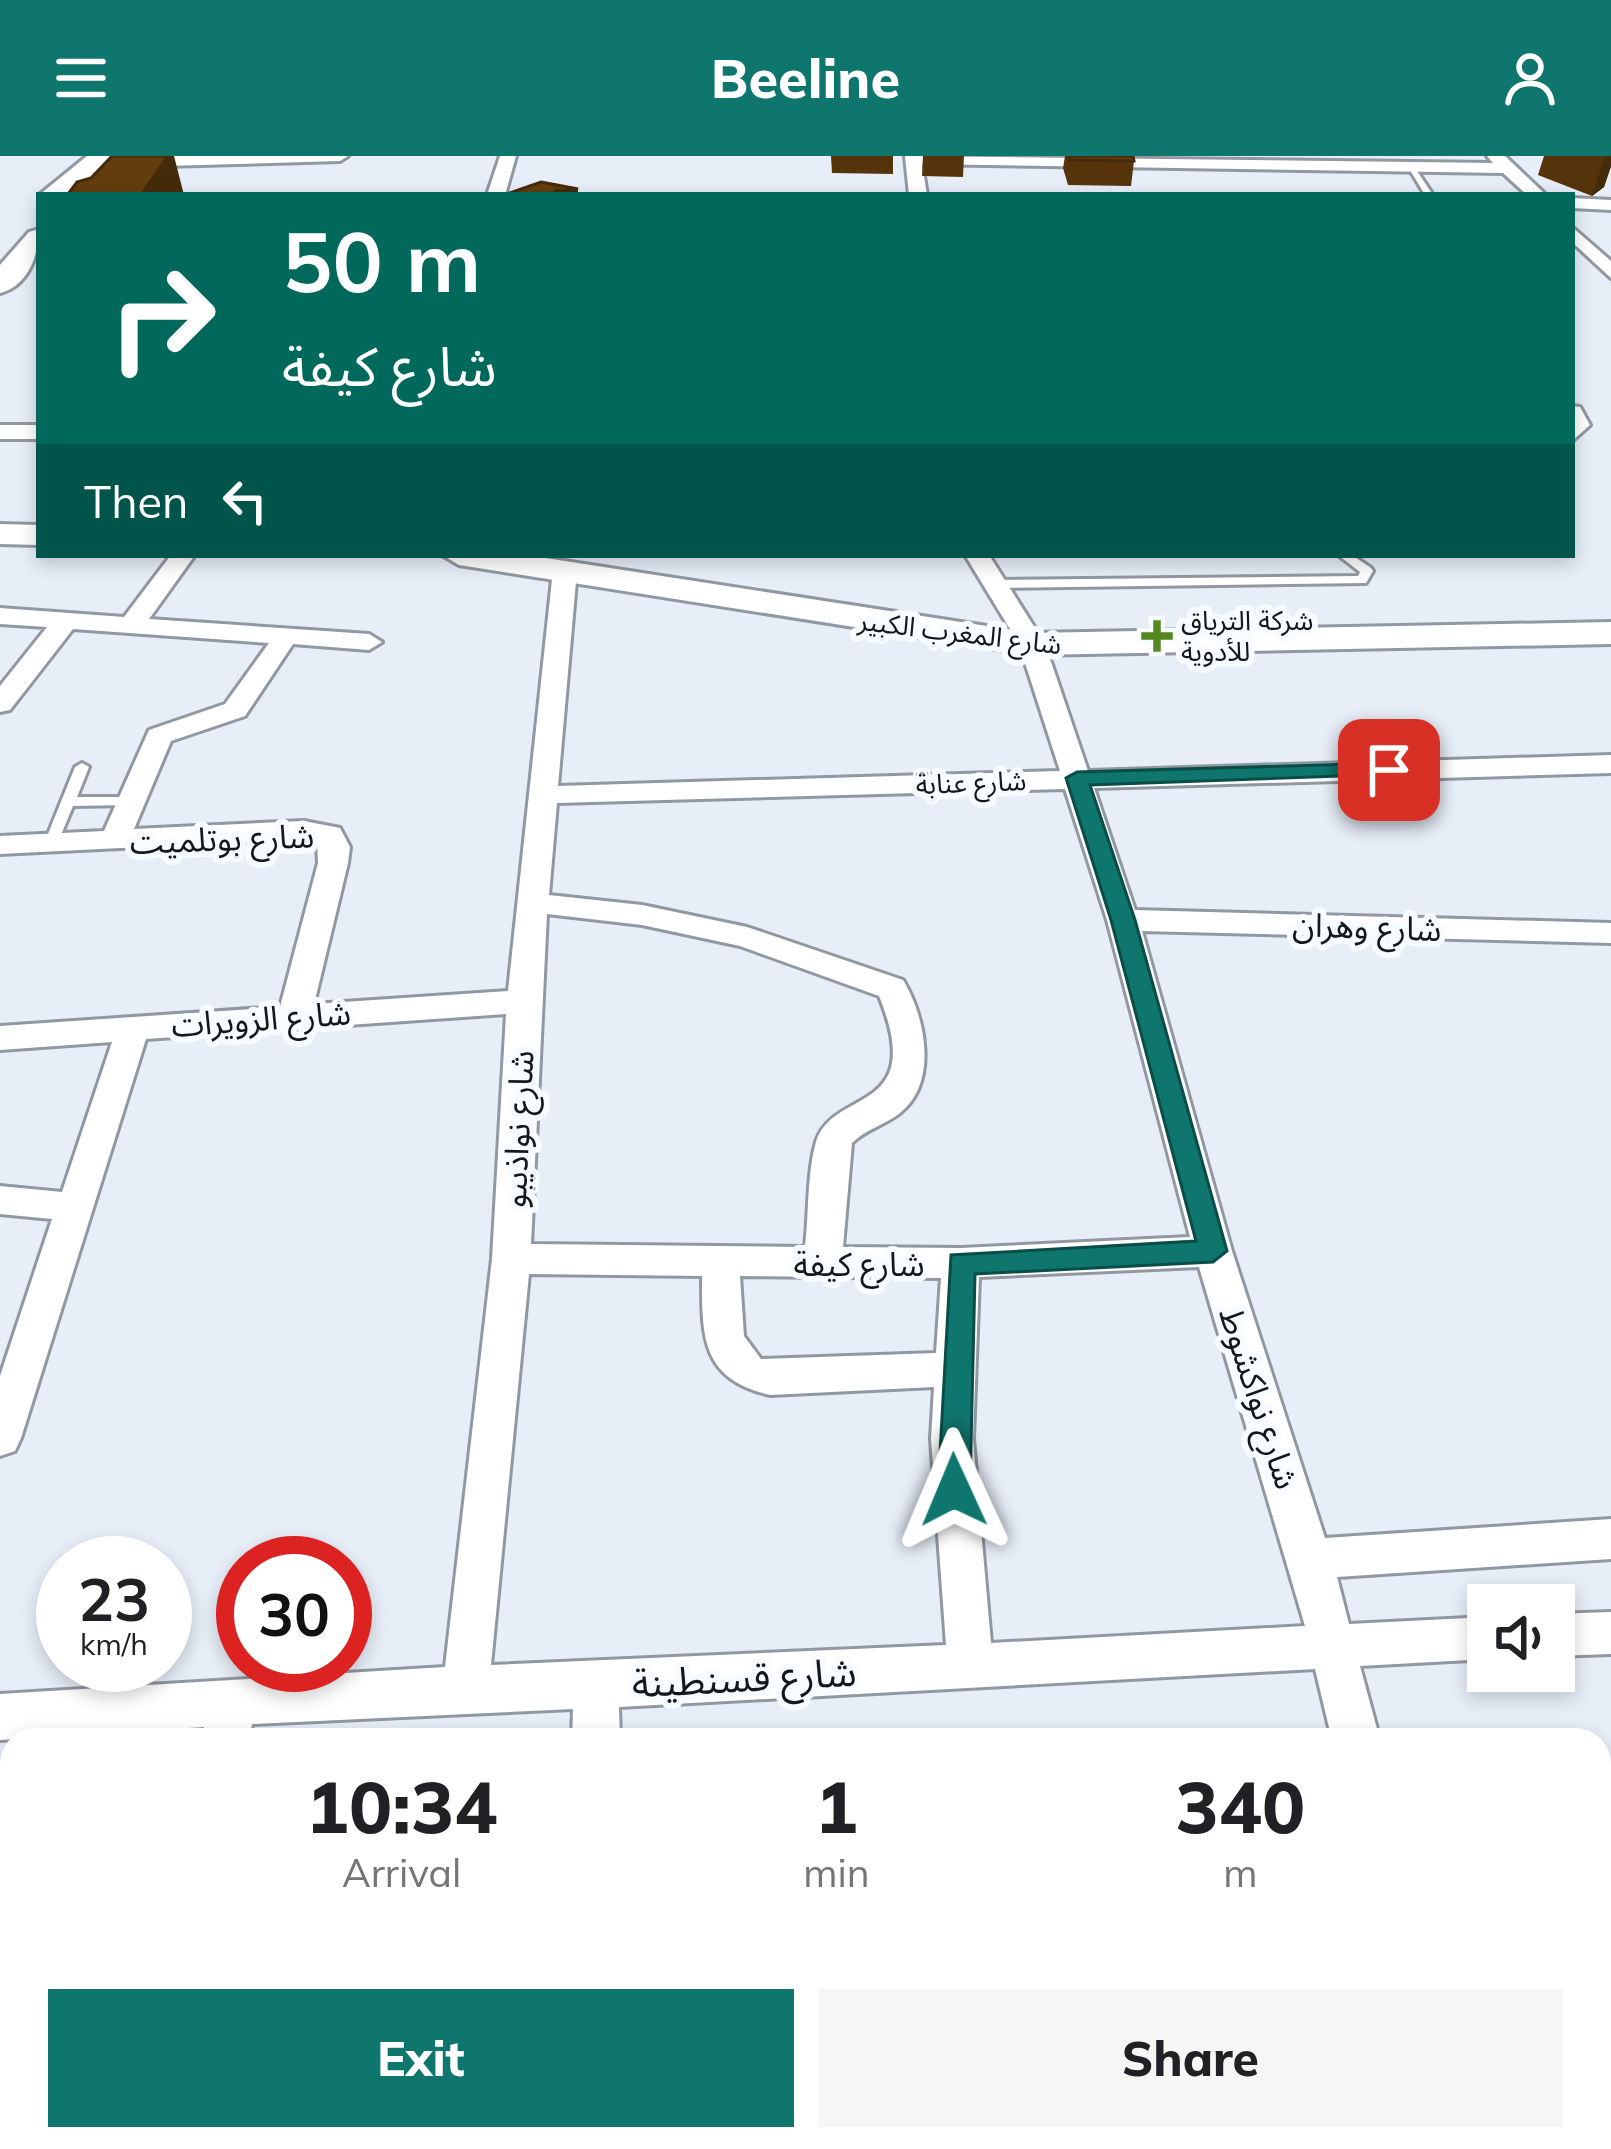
<!DOCTYPE html>
<html lang="en">
<head>
<meta charset="utf-8">
<style>
  :root { --surface:#fff; --page:#f6f6f6; --text:#202124; --muted:#757577; --accent:#0f766e }
  body { margin:0; font-family:Mulish,"Noto Sans Arabic",sans-serif; background:var(--page); color:var(--text); height:100vh; display:flex; flex-direction:column; font-size:45px; white-space:nowrap }
  * { box-sizing:border-box; margin:0 }
  p { font-size:39px; color:var(--muted) }
  .icon { flex:none; width:66px; height:66px; fill:none; stroke:currentColor; stroke-width:2; stroke-linecap:round; stroke-linejoin:round }
  .map { position:relative; flex:1; overflow:hidden }
  .sheet { position:absolute; left:0px; top:1572px; width:1611px; height:423px; display:flex; flex-direction:column; background:var(--surface); border-radius:36px 36px 0 0; box-shadow:0 6px 18px #0003 }
  .sheet>* { flex:none }
  .top-card { position:absolute; left:36px; top:36px; width:1539px; height:366px; border-radius:0px; box-shadow:0 6px 18px #0003; background:#00695c; color:#fff; overflow:hidden }
  .controls { position:absolute; left:1467px; top:1428px; display:grid; gap:24px }
  .controls a { display:grid; place-items:center; width:108px; height:108px; border-radius:0px; background:var(--surface); box-shadow:0 6px 18px #0003; font-size:60px }
  .speed { position:absolute; left:36px; top:1380px; display:flex; gap:24px; font-size:60px; font-weight:700; text-align:center }
  .speed>* { display:grid; place-content:center; width:156px; height:156px; border-radius:50%; background:var(--surface); box-shadow:0 6px 18px #0003; line-height:1 }
  .speed small { font-size:30px; font-weight:400 }
  .speed .limit { border:18px solid #d22; background:#fff; color:#111 }
  .pin { position:absolute; display:grid; place-items:center; width:102px; height:102px; color:#fff; margin:-51px; border-radius:24px; box-shadow:0 6px 18px #0006 }
  .me { position:absolute; width:132px; margin:-66px; rotate:359deg; stroke-linejoin:round; filter:drop-shadow(0 0 9px #0008) }
  .turn { display:flex; align-items:center; gap:42px; height:252px; padding:0 48px; font-size:54px }
  .turn .icon { width:156px; height:156px; stroke-width:2.5 }
  .turn b { display:block; font-size:84px; line-height:102px }
  .then { display:flex; align-items:center; height:114px; padding:0 48px; background:#0003; gap:24px; font-size:45px }
  .eta { display:flex; justify-content:space-evenly; align-items:center; height:204px; text-align:center }
  .eta b { font-size:72px; font-weight:800; line-height:84px }
  .cta { display:flex; gap:24px; margin-top:auto; padding:24px 48px }
  .cta a { flex:1; height:138px; border-radius:0px; background:var(--accent); color:#fff; font-size:48px; font-weight:800; line-height:138px; text-align:center }
  .cta a+a { background:var(--page); color:var(--text) }
  header { display:flex; justify-content:space-between; align-items:center; height:156px; padding:0 48px; background:var(--accent); color:#fff; font-size:54px; font-weight:800 }
  .map>svg:first-child { display:block }
</style>
</head>
<body>
<header><svg class="icon" aria-label="menu" viewBox="0 0 24 24"><path d="M4 6h16M4 12h16M4 18h16"/></svg>Beeline<svg class="icon" aria-label="person" viewBox="0 0 24 24"><circle cx="12" cy="8" r="4"/><path d="M4 21q1-7 8-7t8 7"/></svg></header>
<div class="map">
<svg width="1611" height="1993" viewBox="0 0 1611 1993">
  <rect width="100%" height="100%" fill="#e7eef8"/>
  <g fill="none" stroke-linecap="round" stroke-linejoin="round">
    <g stroke="#9298a1" stroke-width="6">
      <path id="lane" d="M1407 9H1413L1433 39H1425Z
        M1338 399H1352L1371 412 1373 415 1366 427 991 432 985 428 991 424 1358 420 1360 416Z
        M82 607 89 611 77 641H129L136 645 129 649 73 650 56 691H46L44 688 75 611Z"/>
    </g>
    <g stroke="#9298a1" stroke-width="6">
      <path id="street" d="M163 0H348L340 5 128 11 120 6Z
        M500 0H516L505 39H487Z
        M905 0 1493 7 1487 0H1505L1546 39H1527L1503 17 922 8 927 39H909Z
        M1572 42 1611 44V54L1572 52Z
        M1572 71 1611 105V122L1572 86Z
        M1572 250 1580 251 1590 269 1572 285Z
        M0 269H39V283H0Z
        M171 399H195L149 463 369 478 382 486 369 494 293 488 245 560 171 585 134 673 304 665 340 672 350 691 348 707 314 848 508 835 553 414 565 407 577 414 558 630 1060 615 1019 488 965 399H989L1045 488 1088 615 1611 599V617L1094 632 1135 754 1611 767V787L1142 775 1232 1095 1325 1382 1611 1363V1403L1337 1421 1349 1468 1488 1461V1503L1360 1510 1380 1584H1332L1315 1513 619 1551 620 1584H572L573 1553 252 1568 249 1584H201L204 1571 0 1584V1538L445 1511 492 1103 506 858 146 883 21 1282 15 1295 0 1300V1220L52 1063 0 1058V1030L62 1036 112 886 0 894V870L280 851 318 707 317 685 304 683 0 698V680L104 675 149 574 225 548 269 487 73 473 10 554 0 556V530L47 471 0 468V452L124 461ZM1065 633 1107 764 1190 1081 961 1092 843 1091 852 987C866 973 885 969 900 957 939 926 925 860 903 824L747 771 642 749 549 739 557 647ZM547 758 642 769 740 790 879 840C928 960 833 931 816 986 807 1017 809 1058 805 1091L531 1088ZM1199 1111 1305 1470 991 1487 973 1283 979 1121ZM529 1118 702 1120C702 1181 701 1223 770 1239L934 1231 931 1283 946 1489 491 1509ZM740 1120 941 1122 936 1197 761 1203 744 1180Z
        M1611 1456V1498L1554 1500V1458Z
        M0 1884H12V1938H0Z
        M1437 1983H1493L1496 1993H1440Z"/>
    </g>
    <g stroke="#9298a1" stroke-width="6">
      <path id="secondary" d="M0 368 39 369V389L0 388Z
        M442 399H526L1032 477 1611 466V488L1032 499 459 409Z"/>
    </g>
    <g stroke="#9298a1" stroke-width="6">
      <path id="primary" d="M87 0H117L70 39H39Z
        M39 73C39 99 28 130 0 137V109L29 76Z"/>
    </g>
    <use href="#lane" fill="#fff" fill-rule="evenodd"/>
    <use href="#street" fill="#fff" fill-rule="evenodd"/>
    <use href="#secondary" fill="#fff" fill-rule="evenodd"/>
    <use href="#primary" fill="#fff" fill-rule="evenodd"/>
  </g>
  <path fill="#55340c" d="M831 0H893V18L832 17Z
    M923 0H964L963 21 922 20Z
    M1065 0H1133L1134 5 1131 30 1068 29 1063 12Z
    M1544 0H1611V10L1604 31 1592 40 1538 19Z
    M1523 1983H1599L1611 1993H1526Z"/>
  <path fill="#452b0a" d="M168 0H174L184 39H141Z
    M1605 0H1611V10L1604 31 1592 40Z
    M578 33V39H554L555 35Z
    M96 1983H105L103 1993H95Z
    M348 1983H364L363 1993H347Z
    M1187 1983 1180 1993H1158Z"/>
  <path fill="#633d0e" stroke="#452b0a" stroke-width="3" d="M112 0H168L141 39 68 38 77 26 91 22Z
    M1069 0H1133L1134 5 1070 4Z
    M541 26 578 33 555 35 554 39H504Z
    M1611 1744V1993H1583L1579 1983H1599V1745Z
    M12 1950V1983H96L95 1993H0V1951Z
    M202 1983H348L347 1993H201Z
    M372 1983H788V1993H371Z
    M791 1983H1185L1158 1993H792Z"/>
  <path fill="#0f766e" stroke="#0a4d48" stroke-width="3" d="M1389 607 1400 614 1396 618 1090 629 1135 764 1227 1095 1213 1106 975 1118 970 1334 965 1344 954 1348 943 1344 938 1334 951 1099 1196 1085 1111 764 1066 622 1077 616Z"/>
  <path fill="#55881f" stroke="#f8fbff" stroke-width="4.5" d="M1151 462h12v12h12v12h-12v12h-12v-12h-12v-12h12z"/>
  <g text-anchor="middle" dominant-baseline="central" stroke-width="12" stroke-linejoin="round" paint-order="stroke">
    <g font-size="27" fill="#15181b" stroke="#f8fbff" text-anchor="start">
      <text x="1181" y="464">شركة الترياق<tspan x="1181" dy="31">للأدوية</tspan></text>
    </g>
    <g font-size="27" fill="#15181b" stroke="#f8fbff">
      <text transform="translate(960 476) rotate(7)">شارع المغرب الكبير</text>
      <text transform="translate(971 626) rotate(-2)">شارع عنابة</text>
    </g>
    <g font-size="33" fill="#15181b" stroke="#f8fbff">
      <text transform="translate(222 682) rotate(-2)">شارع بوتلميت</text>
      <text transform="translate(1367 770) rotate(2)">شارع وهران</text>
      <text transform="translate(261 862) rotate(-4)">شارع الزويرات</text>
      <text transform="translate(517 973) rotate(-87)">شارع نواذيبو</text>
      <text x="859" y="1107">شارع كيفة</text>
      <text transform="translate(1260 1242) rotate(72)">شارع نواكشوط</text>
    </g>
    <g font-size="39" fill="#15181b" stroke="#f8fbff">
      <text transform="translate(744 1521) rotate(-3)">شارع قسنطينة</text>
    </g>
  </g>
</svg>
<div class="controls">
<a><svg class="icon" aria-label="sound" viewBox="0 0 24 24"><path d="M4 9h4l5-4v14l-5-4H4zM17 9q2 3 0 6"/></svg></a>
</div>
<div class="speed"><div>23<small>km/h</small></div><div class="limit">30</div></div>
<div class="pin" style="left:1389px;top:614px;background:#d93025"><svg class="icon" aria-label="arrive" viewBox="0 0 24 24"><path d="M6 21V4h12l-3 4 3 4H6"/></svg></div>
<svg class="me" style="left:954px;top:1334px" viewBox="-20 -20 40 40"><path d="M0-17L14 15 0 8-14 15z" fill="#0f766e" stroke="#fff" stroke-width="4"/></svg>
<div class="top-card">
<div class="turn"><svg class="icon" aria-label="right" viewBox="0 0 24 24"><path d="M7 20v-9h11M14 6l5 5-5 5"/></svg><div><b>50 m</b>شارع كيفة</div></div>
<div class="then">Then<svg class="icon" aria-label="left" viewBox="0 0 24 24"><path d="M17 20v-9H6M10 6l-5 5 5 5"/></svg></div>
</div>
<section class="sheet">
<div class="eta">
<div><b>10:34</b><p>Arrival</p></div>
<div><b>1</b><p>min</p></div>
<div><b>340</b><p>m</p></div>
</div>
<div class="cta"><a>Exit</a><a>Share</a></div>
</section>
</div>
</body>
</html>
